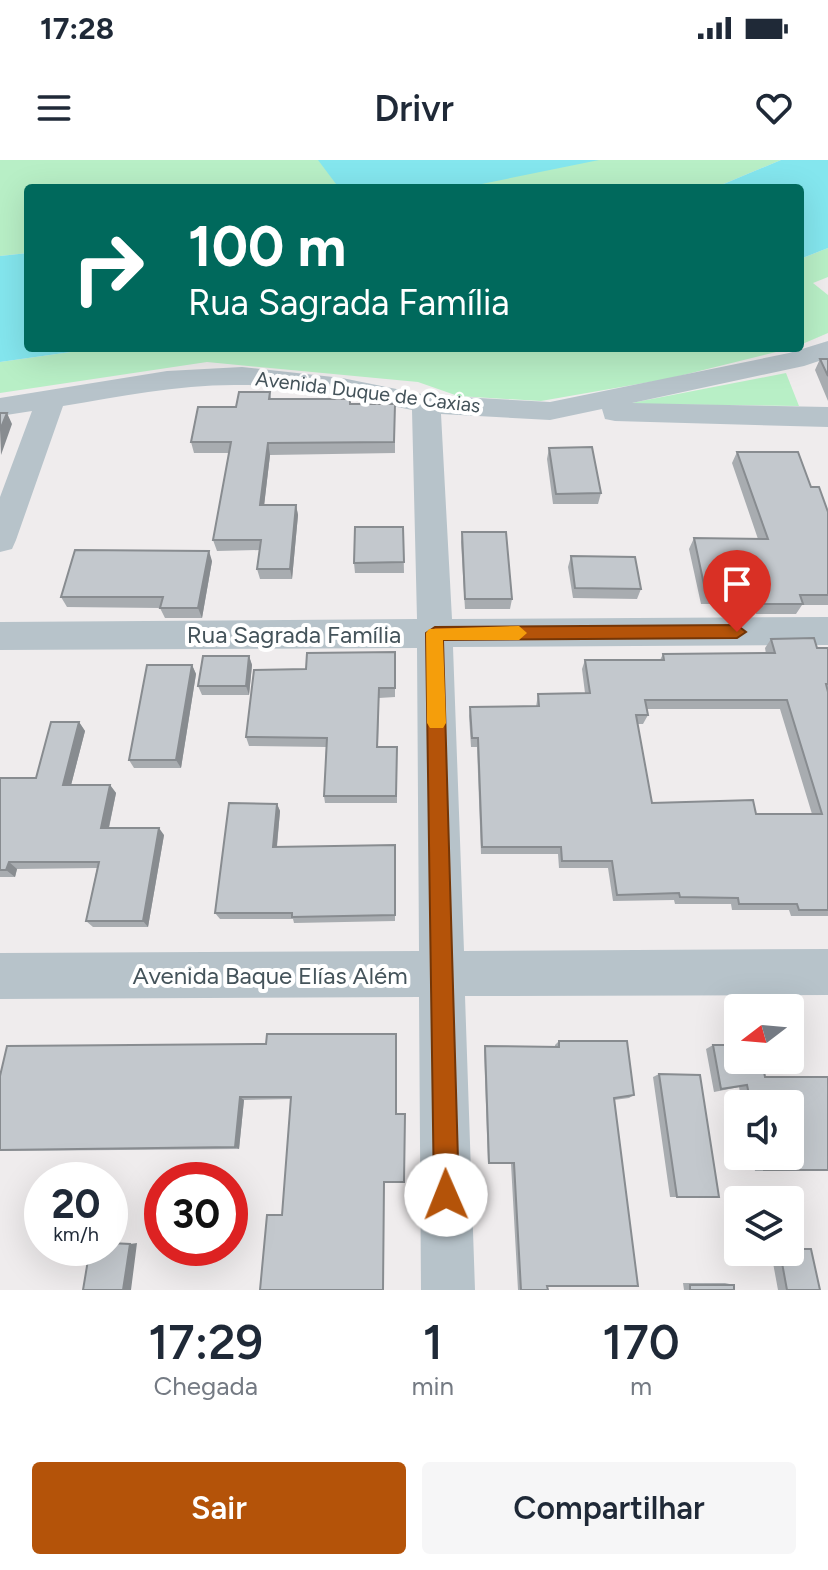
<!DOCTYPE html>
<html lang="pt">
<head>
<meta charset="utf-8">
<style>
  :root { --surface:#fff; --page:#f6f6f7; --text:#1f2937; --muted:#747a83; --accent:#b45309 }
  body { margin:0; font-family:Figtree,sans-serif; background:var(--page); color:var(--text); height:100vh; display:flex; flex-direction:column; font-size:30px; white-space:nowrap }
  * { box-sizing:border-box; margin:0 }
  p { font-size:26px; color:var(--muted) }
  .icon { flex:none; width:44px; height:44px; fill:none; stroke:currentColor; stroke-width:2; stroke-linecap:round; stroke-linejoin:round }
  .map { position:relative; height:1130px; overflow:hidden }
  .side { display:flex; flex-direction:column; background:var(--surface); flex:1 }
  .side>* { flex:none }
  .hud { position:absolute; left:24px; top:24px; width:780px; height:168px; border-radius:8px; box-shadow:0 8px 32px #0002; background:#00695c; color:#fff; overflow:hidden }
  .needle { width:52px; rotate:254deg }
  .tools { position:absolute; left:724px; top:834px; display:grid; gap:16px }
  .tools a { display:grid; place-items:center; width:80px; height:80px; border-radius:8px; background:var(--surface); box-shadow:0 8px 32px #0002; font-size:40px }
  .speed { position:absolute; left:24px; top:1002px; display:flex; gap:16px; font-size:40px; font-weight:700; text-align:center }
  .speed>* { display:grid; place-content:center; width:104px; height:104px; border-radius:50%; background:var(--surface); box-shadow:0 8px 32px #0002; line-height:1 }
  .speed small { font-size:20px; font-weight:400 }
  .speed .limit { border:12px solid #d22; background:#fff; color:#111 }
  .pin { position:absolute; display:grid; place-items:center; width:68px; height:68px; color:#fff; margin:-82px -34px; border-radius:50% 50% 50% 0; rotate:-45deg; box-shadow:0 0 8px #0007 }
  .pin .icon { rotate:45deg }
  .me { position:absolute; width:88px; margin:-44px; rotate:359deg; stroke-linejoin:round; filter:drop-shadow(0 0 6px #0008) }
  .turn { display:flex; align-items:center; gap:28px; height:168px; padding:0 32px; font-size:36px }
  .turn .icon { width:104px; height:104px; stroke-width:2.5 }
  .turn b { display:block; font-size:56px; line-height:68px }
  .eta { display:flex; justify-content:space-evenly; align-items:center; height:136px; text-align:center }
  .eta b { font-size:48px; font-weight:600; line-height:56px }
  .action { display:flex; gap:16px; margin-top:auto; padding:16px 32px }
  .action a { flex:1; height:92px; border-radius:8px; background:var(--accent); color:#fff; font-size:32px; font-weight:600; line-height:92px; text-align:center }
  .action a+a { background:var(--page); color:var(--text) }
  .status { display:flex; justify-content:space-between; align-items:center; height:56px; padding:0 40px; background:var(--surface); direction:ltr }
  .status svg { height:22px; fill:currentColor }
  header { display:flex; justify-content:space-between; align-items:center; height:104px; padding:0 32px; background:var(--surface); font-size:36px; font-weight:600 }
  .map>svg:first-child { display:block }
</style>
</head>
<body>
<div class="status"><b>17:28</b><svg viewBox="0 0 49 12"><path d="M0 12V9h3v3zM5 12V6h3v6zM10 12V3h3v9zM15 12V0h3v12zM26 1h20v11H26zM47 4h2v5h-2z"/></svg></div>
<header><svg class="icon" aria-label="menu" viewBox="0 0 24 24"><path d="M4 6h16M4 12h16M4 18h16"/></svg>Drivr<svg class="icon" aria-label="heart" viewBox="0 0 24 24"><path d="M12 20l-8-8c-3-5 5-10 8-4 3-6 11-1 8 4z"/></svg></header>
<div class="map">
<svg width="828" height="1130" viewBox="0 0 828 1130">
  <rect width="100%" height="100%" fill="#efeced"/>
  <path fill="#b8efc6" d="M0 0H781L714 28H28V93L0 96Z
    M828 88V117L813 123 828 135V173L800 185V99Z
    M99 188H792L667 219 541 241 458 236 418 222 207 202 0 233V202Z
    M786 213 799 246 626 244Z"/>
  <path fill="#84e6ee" d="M318 0H599L462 28H339Z
    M781 0H828V88L800 99V28H714Z
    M28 93V188H99L0 202V96Z"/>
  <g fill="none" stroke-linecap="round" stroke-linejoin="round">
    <path fill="#b7c3ca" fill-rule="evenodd" d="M828 181V198L804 206 632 243 828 247V267L615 261 605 259 602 249 550 260 441 254 452 459 828 457V485L453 487 464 791 828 789V835L465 836 475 1130H421L419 837 0 839V793L419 791 417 488 0 490V462L417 459 412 250C356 239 298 225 241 225 181 224 122 236 63 246L16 380 12 389 0 392V337L32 251 0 256V238L167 211 242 207 342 218 426 235 550 242 789 193Z"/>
  </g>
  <path fill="#a8acb0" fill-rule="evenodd" d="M820 199H828V241L815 210Z
    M270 232 271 239H350V244H395V293L270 295 264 345H296L298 355 292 419H260L257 409 260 390 217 391 213 380 229 293H194L191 282 236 247Z
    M549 288 601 333 598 344H553L547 299Z
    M737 292 811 327 828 352V445H802L796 454H756L753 444H701L689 389 694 378 758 379 732 303Z
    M403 367 404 413H355L354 403Z
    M462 372 512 439 510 449H465L461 382Z
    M571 396 641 429 637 439 573 438 568 407Z
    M212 401 202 458H165L160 448 67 447 61 437Z
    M771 479 817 488H828V756H791L789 750H732L731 744H675L674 740 613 741 608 708H559L558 694H481L477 587H471L469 556 470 547H536L538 534 585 533 582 509 585 500H660L663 494H766L765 488ZM647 549H780L812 654H756L652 643 637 564H643L648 555Z
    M395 492V537L379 538 378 587H397V643H325L324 636 326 587 249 586 246 577 306 509Z
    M249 496 252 505 249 535H202L198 526Z
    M192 505 196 514 181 608H134L129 600Z
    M79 562 85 571 71 625H110L116 633 109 668 164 675 148 767H93L86 761 97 708 17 709 15 717H0V618H36Z
    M277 644 280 651 277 687 395 685V761L294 763 293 759H220L215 753Z
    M559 881 634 935 629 938 614 940 547 1126 548 1130H518L511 1004H488L484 890 485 886 555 887V885Z
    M266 884 385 1023 282 1054 291 939 244 940 239 989 0 991V916Z
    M713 885 765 917H828V1011H755L752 996H790V944H742L739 927 714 932 706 889Z
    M659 914 719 1037H670L653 917Z
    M790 1088 811 1089 820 1130H778L771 1092H790Z
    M683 1123H725L734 1125V1130H684Z"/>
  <path fill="#888c90" d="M7 253 12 264 1 295 0 270Z
    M268 283 270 295 263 355 260 345Z
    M296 345 298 355 292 419 290 409Z
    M209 391 212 401 202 458 198 448Z
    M249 496 252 505 249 535 246 526Z
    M192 505 196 514 181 608 176 600Z
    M79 562 85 571 69 633 63 625Z
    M110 625 116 633 107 676 101 668Z
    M277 644 280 651 276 694 273 687Z
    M159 668 164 675 148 767 143 761Z
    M9 702 17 709 15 717 6 710Z
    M240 937 244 940 239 989 235 987Z
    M137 1083 131 1130H123L130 1084Z"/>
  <path fill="#c3c8cd" stroke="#888c90" stroke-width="2" fill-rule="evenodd" d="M820 199H828V216Z
    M239 232H270L269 239H350V244H395L394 282 268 283 260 345H296L290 409H257L261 380H213L231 282H191L198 247H236Z
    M0 253H7L0 270Z
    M592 287 601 333 556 334 549 288Z
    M737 292H798L811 327H819L828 352V435H800L803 444H762L759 434H706L694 378 768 379Z
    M355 367H403L404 402 354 403Z
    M462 372H506L512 439H465Z
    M75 390 209 391 198 448H160L163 437H61Z
    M571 396 635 397 641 429 575 428Z
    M814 478 817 488H828V524H826L828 532V750H799L797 744H739L738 738 680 737 679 733 617 735 612 701H562L561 687H482L478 578H472L470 547 539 546 538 534 590 533 585 500H664L663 494 775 493 771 479ZM645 540H787L822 654H756L753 640 652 643 636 555H648Z
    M395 492V528H379L377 587H397L396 636H324L327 578 246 577 254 510 306 509 307 493Z
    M203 496H249L246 526H198Z
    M147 505H192L176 600H129Z
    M51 562H79L63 625H110L101 668H159L143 761H86L99 702H9L6 710H0V618H36Z
    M229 643 277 644 273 687 395 685V755L292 757V753H215Z
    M267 874H396V954H405L404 1022H384L383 1130H260L267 1055H282L291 937H240L235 987 0 990V916L7 886 266 884Z
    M559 881H627L634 935 614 938 638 1126H547L548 1130H521L514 1003H489L485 886 559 887Z
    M713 885H738V900H762L765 917H828V1010H764L761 996H790V944H751L747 925 721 929Z
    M659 914 700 915 719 1037H677Z
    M110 1083 130 1084 123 1130H83L90 1088H110Z
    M790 1089H811L820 1130H787L780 1092H790Z
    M690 1125H734V1130H690Z"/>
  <path fill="#b45309" stroke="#753606" stroke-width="2" d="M737 465 746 472 737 478 443 480 459 1035 455 1044 446 1048 438 1044 434 1035 426 473 435 467Z"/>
  <path fill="#f59e0b" d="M519 466 527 473 519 480H443L446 563 443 568H430L427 563 426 473 429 469Z"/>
  <g text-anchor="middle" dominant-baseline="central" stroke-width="8" stroke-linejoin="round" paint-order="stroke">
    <g font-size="20" fill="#44535a" stroke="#fff">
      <text transform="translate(368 232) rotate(7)">Avenida Duque de Caxias</text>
    </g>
    <g font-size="24" fill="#44535a" stroke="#fff">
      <text x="294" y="474">Rua Sagrada Família</text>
      <text x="270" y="815">Avenida Baque Elías Além</text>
    </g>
  </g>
</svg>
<div class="tools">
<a><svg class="needle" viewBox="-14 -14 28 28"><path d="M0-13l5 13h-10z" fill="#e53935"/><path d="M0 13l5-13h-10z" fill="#747a83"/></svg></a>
<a><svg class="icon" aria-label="sound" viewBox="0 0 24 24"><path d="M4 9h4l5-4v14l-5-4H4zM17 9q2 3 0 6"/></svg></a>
<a><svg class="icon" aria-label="layers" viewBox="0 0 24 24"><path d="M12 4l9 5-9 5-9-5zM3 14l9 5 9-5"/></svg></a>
</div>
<div class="speed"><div>20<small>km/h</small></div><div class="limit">30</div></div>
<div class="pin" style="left:737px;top:472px;background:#d93025"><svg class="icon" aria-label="arrive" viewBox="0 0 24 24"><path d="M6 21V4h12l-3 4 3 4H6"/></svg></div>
<svg class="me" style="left:446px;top:1035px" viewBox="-20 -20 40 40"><circle r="19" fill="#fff"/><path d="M0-13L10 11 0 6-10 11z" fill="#b45309"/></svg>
<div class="hud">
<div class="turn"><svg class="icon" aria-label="right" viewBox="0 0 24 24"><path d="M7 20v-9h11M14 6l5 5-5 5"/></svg><div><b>100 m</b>Rua Sagrada Família</div></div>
</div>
</div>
<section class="side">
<div class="eta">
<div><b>17:29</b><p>Chegada</p></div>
<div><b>1</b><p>min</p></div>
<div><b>170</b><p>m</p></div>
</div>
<div class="action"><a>Sair</a><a>Compartilhar</a></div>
</section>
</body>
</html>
